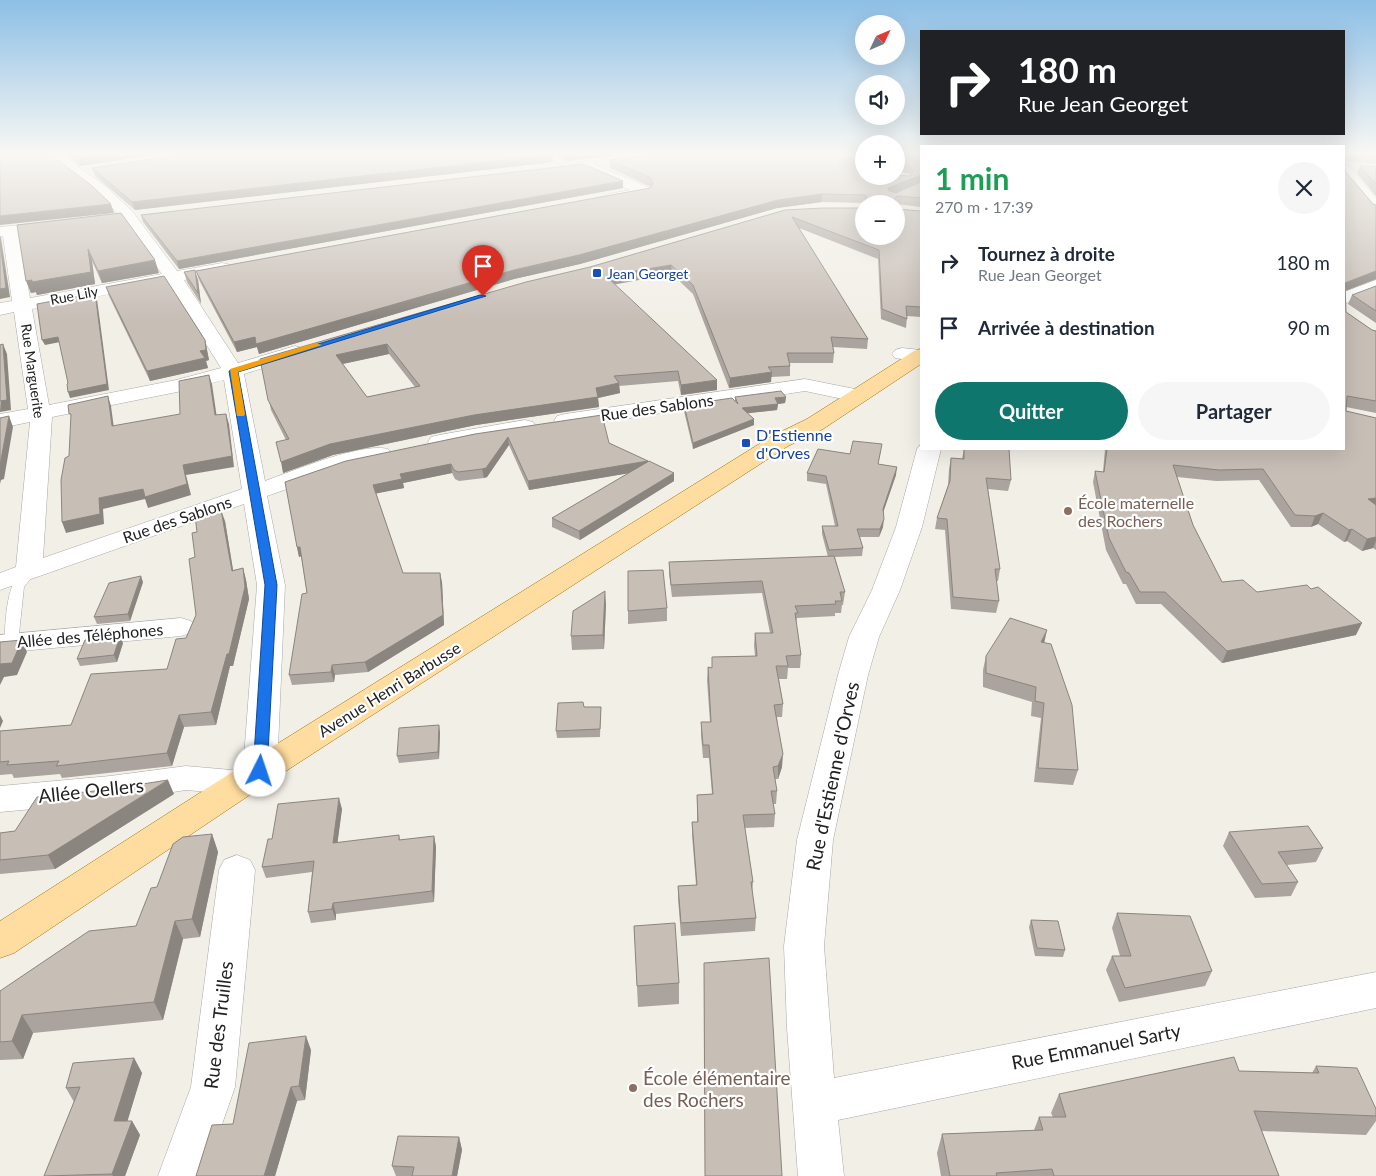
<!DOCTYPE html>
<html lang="fr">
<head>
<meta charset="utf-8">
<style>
  :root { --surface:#fff; --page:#f6f6f7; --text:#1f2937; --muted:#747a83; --accent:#0f766e }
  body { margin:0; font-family:Lato,sans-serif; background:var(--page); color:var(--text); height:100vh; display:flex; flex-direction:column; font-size:19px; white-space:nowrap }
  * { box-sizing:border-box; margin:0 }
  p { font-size:16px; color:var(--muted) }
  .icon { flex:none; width:28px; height:28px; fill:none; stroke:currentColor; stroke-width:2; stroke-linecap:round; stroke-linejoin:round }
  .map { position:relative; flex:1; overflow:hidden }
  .sheet { position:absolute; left:920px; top:145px; width:425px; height:305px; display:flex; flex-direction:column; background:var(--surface); border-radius:0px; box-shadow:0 5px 20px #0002 }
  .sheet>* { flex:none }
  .top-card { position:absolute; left:920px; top:30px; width:425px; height:105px; border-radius:0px; box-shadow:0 5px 20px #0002; background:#202124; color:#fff; overflow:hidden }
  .needle { width:32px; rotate:46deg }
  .buttons { position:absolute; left:855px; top:15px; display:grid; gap:10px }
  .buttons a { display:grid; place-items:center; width:50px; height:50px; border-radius:50%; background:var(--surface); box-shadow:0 5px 20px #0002; font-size:25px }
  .pin { position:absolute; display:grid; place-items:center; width:42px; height:42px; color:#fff; margin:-51px -21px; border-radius:50% 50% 50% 0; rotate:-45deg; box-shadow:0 0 5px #0007 }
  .pin .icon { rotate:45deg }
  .me { position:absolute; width:55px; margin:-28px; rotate:4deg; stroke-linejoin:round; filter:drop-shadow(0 0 4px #0008) }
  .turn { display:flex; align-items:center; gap:18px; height:105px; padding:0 15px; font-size:22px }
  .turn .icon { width:65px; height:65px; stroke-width:2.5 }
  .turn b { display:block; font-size:35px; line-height:42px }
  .round { display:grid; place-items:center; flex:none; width:52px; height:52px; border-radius:26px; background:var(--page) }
  .summary { display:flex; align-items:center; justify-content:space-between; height:85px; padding:0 15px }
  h1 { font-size:30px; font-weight:700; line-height:38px; color:#1e9e55 }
  .action { display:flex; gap:10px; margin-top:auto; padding:10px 15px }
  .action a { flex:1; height:58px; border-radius:30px; background:var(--accent); color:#fff; font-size:20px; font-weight:700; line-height:58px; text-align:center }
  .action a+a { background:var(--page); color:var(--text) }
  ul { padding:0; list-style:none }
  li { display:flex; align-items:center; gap:15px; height:65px; padding:0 15px }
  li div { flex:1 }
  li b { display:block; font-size:19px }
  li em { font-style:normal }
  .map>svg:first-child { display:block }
</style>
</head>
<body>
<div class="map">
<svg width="1376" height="1176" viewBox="0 0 1376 1176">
  <rect width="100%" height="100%" fill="#f2efe7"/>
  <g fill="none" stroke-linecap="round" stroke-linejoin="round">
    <g stroke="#a8a8a8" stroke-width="1">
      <path id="service" d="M543 155H552L574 167 569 168Z
        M29 568 36 572 24 587 18 643 16 646H6L4 643C6 623 5 574 29 568Z"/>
    </g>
    <g stroke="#a8a8a8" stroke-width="1">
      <path id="minor" d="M46 155H62L105 186 133 212 177 271 222 263 228 264 231 268 228 272 184 280 238 363 295 346 302 348 305 352 302 356 244 374 265 481C292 471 362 442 388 449L392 454 388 459 347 468 267 496 285 585 277 771 272 780 259 783 254 792 242 795 186 790 110 802 0 812V786L110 776 186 766 243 771 257 585 244 504 0 590V573L16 567 30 422 0 428V414L28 409 14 312 0 315V303L12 301 3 236 0 237V227L56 221 62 223 64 226 62 229 56 231 19 235 30 298 162 274 123 218 95 192ZM168 283 221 368 176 380 49 405 32 309ZM224 380 242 489 43 558 52 417 177 392Z
        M587 161 650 188 652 191 650 194C638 197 621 203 609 200L607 197 609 194 630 190 582 168 580 165 582 162Z
        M1344 165 1349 166 1376 198V213L1371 211 1344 178Z
        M1376 280V292L1344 304V292Z
        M902 348 921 350V362L895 358 892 354 895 350Z
        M805 379 865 391 868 396 865 401 857 402 805 391 565 428 557 426 554 421 557 416 565 414Z
        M525 420 533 422 536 427 533 432 439 449 431 447 428 442 431 437 439 435Z
        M921 444V449H941L922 527 900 590 879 637 868 675 833 840 824 946 834 1078 1376 972V1008L838 1120 844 1176H798L787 1028 784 946 797 840 838 675 849 637 872 590 896 527 917 449Z
        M181 618 191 621 195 627 191 633 181 636 0 653V635Z
        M237 855 250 860 255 870 235 1087 204 1176H158L191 1087 219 870 224 860Z"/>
    </g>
    <g stroke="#9e7400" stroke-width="1">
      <path id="primary" d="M921 349V364L823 429 788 446 272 780 14 953 0 958V921L248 762 772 436 807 419 914 351Z"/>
    </g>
    <use href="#service" fill="#fff" fill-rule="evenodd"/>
    <use href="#minor" fill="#fff" fill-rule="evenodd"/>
    <use href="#primary" fill="#ffdc9f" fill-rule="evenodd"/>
  </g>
  <path fill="#aba39d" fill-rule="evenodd" d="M66 155H153L80 166Z
    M182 155H553V162L135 210 95 176 92 168Z
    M556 155H615L567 161Z
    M851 155H864V159Z
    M896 155H921V207L896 204H865V203L822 202 777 208 580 264 514 279 259 354 257 347 237 352 199 280 196 271 650 188 651 187 610 168V160L864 176H910V174L896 171Z
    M1344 155H1376V164L1345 161V171L1373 204 1376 205V279L1346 291V312L1372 330 1376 331V413L1346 407V411L1376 418V550L1373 548 1362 551 1347 541 1344 542 1318 524 1311 527H1291L1259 480 1216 481 1177 477 1193 525 1222 582 1257 592 1356 635 1222 663 1161 604H1136L1126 584H1123L1106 550 1093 482 1095 471 1103 472 1105 449H1344Z
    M1360 166H1376V196L1357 173Z
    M623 181V188L179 269 143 222 141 215Z
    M785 210H897L921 211V317L907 316 906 328 881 319 878 259 799 228 868 339 867 349 833 347 834 353 833 363H789L790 366V376L771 377V382L729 388 693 294 672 274 614 284 717 390 681 395 678 381 619 386 620 393 598 398 599 407 476 425 333 455 283 473 286 440 271 410 260 359 590 267ZM389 354 415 387 367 397 342 364Z
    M17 225 159 273 102 283 92 261 95 284 37 295 36 292 31 293Z
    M184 272 198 280 201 304 187 282Z
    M1376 286V323L1348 304 1352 295Z
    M106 287 205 340 209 360 206 361 208 368 150 381 109 296Z
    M735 397H786L785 403 778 404 777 410 747 413 754 419V425L693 449 684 411V405L735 402Z
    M475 434 609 443 648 462 674 481 580 540 552 527V518L629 473 529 490 509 445 487 477 484 478 459 481 455 479 452 473 403 483 404 488 376 493 403 573 442 582 444 625 368 672 335 675 334 682 292 685 289 675 307 593 301 556 299 557 297 547 285 482Z
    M964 449 1011 480 1008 491 988 489 1000 569 998 581H996L999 601 996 613 951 609 945 530 935 529 937 518 948 485 949 469 951 458 962 459Z
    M881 451 878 464 896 475 883 512V527L879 537H860L863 548 862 556 835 557 845 592 843 605H842L841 613H835V616L797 618 796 625 801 655 800 668H788L787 679H779L783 704 782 717H777L782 767 778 779H775L777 791 776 804H773L775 814 774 827 745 828 753 882 752 894 756 918 755 931 681 936 678 899V886L696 885 692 835V822H697V795L712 794 709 758H703L701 735V722H710L707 680 708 667 712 668V657L755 656 754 645 755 633H770L762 593 672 597 669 574V562L828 557 822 534V526H835L826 484 807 481V473L850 454Z
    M225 521 233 570 243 568 246 580 249 599 233 666H230L216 725 184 727 172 766 62 778 60 774 14 778 12 774 0 775V731L71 725 167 669 186 638 196 615 195 557 197 532Z
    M143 582 130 621 97 624 94 617Z
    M606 604 604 649 572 650 571 636Z
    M667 608V621L628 624V611Z
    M1044 642 1078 770 1073 785 1034 782 1041 718 1031 716 1032 702 983 687V670L986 656Z
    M123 643 117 662 80 666 77 659Z
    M584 707H601L600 737 557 738 556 731Z
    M440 732 439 759 399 763 397 756Z
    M174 794 55 869 0 874V833L15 831Z
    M342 809 337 843 399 835 400 840 434 836 436 847 434 902 336 914V920L311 923 308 912 312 872 266 878 262 867 272 839Z
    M1229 832 1323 848 1316 862 1287 865 1298 882 1291 896 1255 898 1223 846Z
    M212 834 218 852 200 937 183 939 163 1020 33 1033 23 1059 0 1060V991L136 926 157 887Z
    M1117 913 1212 971 1205 986 1119 1002 1106 970 1112 956H1120L1112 928Z
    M1031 920 1065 950 1063 957 1035 956 1029 927Z
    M634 926 679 983V1004L638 1007Z
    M704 963 782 1176H705Z
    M311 1050 305 1100 297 1101 275 1176H196L233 1124Z
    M134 1058 142 1073 127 1121H132L140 1135 125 1176H44L74 1102 66 1088Z
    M1316 1066 1376 1109V1121L1366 1135 1262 1131 1279 1176H941L937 1153 942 1134 1034 1130 1039 1117H1053L1051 1113 1059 1094 1239 1071 1312 1073Z
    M459 1137 462 1150 457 1176H396L392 1166Z"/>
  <path fill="#8b857f" d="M100 155H153L80 166 78 158Z
    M548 155H553V162L135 210 132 202Z
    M566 155H615L567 161Z
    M921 175V182L887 196 888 188Z
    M623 181V188L179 269 177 261Z
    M822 194V202L777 208 580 264 514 279 259 354 257 347 237 352 234 342 514 270 778 200Z
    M111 204 114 213 0 225V216Z
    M0 235 1 238 10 297 0 299Z
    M88 249 92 261 95 284 37 295 36 292 31 293 26 281Z
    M155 260 159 273 102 283 98 271Z
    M671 265 672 274 606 286V276Z
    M195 270 198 280 201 304 198 293Z
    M1376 271V279L1344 291 1345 283Z
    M95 293 97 299 109 390 70 398 68 392Z
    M58 337 60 342 45 345 42 340Z
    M205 340 209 360 206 361 208 368 150 381 147 371 200 351Z
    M3 344 7 354 11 410 0 412Z
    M387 344 389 354 338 365 336 355Z
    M772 372 771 382 729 388 730 378Z
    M209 375 212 384 218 425 215 415Z
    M717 380V390L681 395V385Z
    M619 383 620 393 598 398 599 407 476 425 333 455 283 473 281 462 330 444Z
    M108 396 111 406 115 436 112 426Z
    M786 397 785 403 778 404 777 410 741 414 742 408 775 398Z
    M226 414 229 424 234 467 186 475 191 495 148 508 145 499 103 509 104 524 66 533 62 522 99 498 143 489 183 465Z
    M9 416 13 427 4 479 1 480 0 484V465Z
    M754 419V425L693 449V443Z
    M508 437 509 445 487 477 484 478 482 469Z
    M648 461V470L529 490 528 481Z
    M451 464 452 473 403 483 404 488 374 494 373 485 400 474Z
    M897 467 896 475 882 516 883 509Z
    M674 473V481L580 540 579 531Z
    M1376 498V509L1368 499Z
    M221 510 225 521 235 582 232 571Z
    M1323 513 1318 524 1311 527 1315 516Z
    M884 519 883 527 879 537 880 529Z
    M1352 529 1347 541 1344 542 1349 530Z
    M1376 537V541L1373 548 1362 551 1367 539Z
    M297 547H300L302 556 299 557Z
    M243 568 246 580 249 599 233 666H230L216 725 211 712Z
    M440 573 442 582 444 625 368 672 365 662Z
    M141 576 143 582 130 621 128 614Z
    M605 591 606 604 604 649 603 635Z
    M1362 623 1356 635 1222 663 1227 651Z
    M1047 630 1044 644 1041 642Z
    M120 636 123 643 117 662 114 655Z
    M22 640 27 652 17 675 4 677 0 685V664Z
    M332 665 335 675 334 682 331 672Z
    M0 715 3 721 0 728Z
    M179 715 184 727 172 766 167 753Z
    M439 725 440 732 439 759 438 752Z
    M783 754 782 767 778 779V766Z
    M168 780 174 794 55 869 48 855Z
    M339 798 342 809 336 854 333 843Z
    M212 834 218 852 200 937 192 919Z
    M434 836 436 847 434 902 432 891Z
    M333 903 336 914V920L332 909Z
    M175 921 183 939 163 1020 154 1002Z
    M22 1015 33 1033 23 1059 12 1041Z
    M306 1036 311 1050 305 1100 299 1086Z
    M134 1058 142 1073 123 1136 114 1121Z
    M291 1087 297 1101 275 1176H264Z
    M132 1121 140 1135 125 1176H113L112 1174Z
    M459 1137 462 1150 457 1176H452Z"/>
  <path fill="#c7beb6" stroke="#8b857f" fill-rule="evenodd" d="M0 155H51L91 185 111 204 0 216Z
    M74 155H100L78 158Z
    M182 155H548L132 202 92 168Z
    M655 155H835L864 163V176H896V175L910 176 913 172 910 166 897 163 896 164V155H921V175L888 188 889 191 896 193 921 182V198L897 196 895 198V204H867L866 195 822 194 778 200 579 255 514 270 256 344 255 337 234 342 196 271 650 188 653 184 651 178 610 160Z
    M1344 155H1345V171L1373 204 1376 205V271L1345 283 1346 312 1372 330 1376 331V401L1347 396 1346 411 1376 418V498L1368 499 1376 505V537L1367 539 1352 529 1349 530 1323 513 1315 516 1295 515 1263 469 1219 470 1173 465 1193 525 1222 582 1243 580 1257 592 1307 585 1311 589 1318 587 1362 623 1227 651 1165 592H1140L1129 573 1126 572 1109 538 1095 471 1104 472 1107 449H1344Z
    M584 164 623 181 177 261 141 215Z
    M1360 166H1376V184Z
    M823 208H864V236H896V209L921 211V307L906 306 907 319 882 309 879 250 792 217 868 339 831 337 834 353H787L790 366 768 367 772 372 730 378 693 285 671 265 606 276 717 380 681 385 678 371 614 376 619 383 596 388 598 397 474 415 330 444 281 462 276 442 289 439 268 400 260 359 526 282 590 267 785 210ZM387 344 420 386 367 397 336 355Z
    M121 213 155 260 98 271 88 249 91 272 32 282V280L26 281 17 225Z
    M0 243 6 288 0 289Z
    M195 270 198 293 184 272Z
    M164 276 205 340 206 350 200 351 205 358 147 371 106 287Z
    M1376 286V311L1352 295Z
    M95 293 107 384 68 392 67 384 68 383 58 337 42 340 37 304Z
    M3 344 7 400 0 401V345Z
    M209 375 215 415 226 414 232 456 183 465 187 484 145 497 143 489 99 498 100 514 62 522 61 480 65 458 69 456 71 414H69L68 405 108 396 112 426 180 414 179 381Z
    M781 391 786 397 775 398 778 404 742 408 754 419 693 443 684 405 732 398 738 404 735 397Z
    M602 415 609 443 648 461 528 481 508 437 486 468 482 469 458 472 454 470 451 464 400 474 402 479 373 485 403 573H440L443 615 365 662 332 665 331 672 289 675 302 594 307 593 300 547H297L285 482 346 461 475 434Z
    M9 416 7 427 0 465V418Z
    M853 441 882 444 878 464 897 467 883 509 884 519 880 529H857L863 548 829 550 822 526H838L826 476 807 473 818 449 850 454Z
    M964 449H1009L1011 480 986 478 1000 569H995L999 601 953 597 947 519 937 518 950 481 951 458 964 459Z
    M649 461 674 473 579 531 552 518Z
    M221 510 232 571 243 568 245 587 229 654H227L211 712 179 715 167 753 56 766 59 761 7 765 9 761 0 762V731L71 725 91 674 167 669 176 639 186 638 196 615 189 559 195 557 192 533 197 532 195 515Z
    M834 556 845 592H840L842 601H835L836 604 795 606 798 613H795L801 655 786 656 788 666H776L783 704 774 705 783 754 778 766 773 767 777 791H771L775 814 743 815 753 882H751L756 918 681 923 678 886 697 885 692 822H698L697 795 713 794 709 745H703L701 722H711L708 667 712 668V657L757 656 755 633H773L762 581 671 585 669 562Z
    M663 570 667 608 628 611V571Z
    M141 576 128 614 94 617 109 583Z
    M605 591 603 635 571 636 573 611Z
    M1010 618 1047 630 1041 642 1051 644 1072 705 1078 770 1038 768 1044 703 1035 701 1036 687 986 673V656Z
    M120 636 114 655 77 659 85 640Z
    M22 640 12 663 0 664V642Z
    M583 702 584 707H601L600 729 556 731 558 703Z
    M439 725 438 752 397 756 399 728Z
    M168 780 48 855 0 860V833L15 831 37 797 104 790Z
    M339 798 333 843 399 835V840L434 836 432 891 333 903 332 909 308 912 314 861 262 867 268 839H272L278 804Z
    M1308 826 1323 848 1278 852 1298 882 1262 884 1229 832Z
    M212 834 192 919 175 921 154 1002 22 1015 12 1041 0 1042V991L89 931 136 926 151 888 157 887 173 844 183 837Z
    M1117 913 1190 916 1212 971 1125 988 1112 956H1131Z
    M1031 920 1058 921 1065 950 1037 948Z
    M675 923 679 983 637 986 634 926Z
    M769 958 782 1176H705L704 963Z
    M306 1036 299 1086 291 1087 264 1176H196L212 1125 233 1124 249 1043Z
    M1234 1057 1239 1071 1319 1073 1316 1066 1357 1068 1376 1109V1116L1254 1111 1279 1176H1054L1052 1169 996 1173 997 1176H950L942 1134 1043 1130 1039 1117H1066L1059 1094Z
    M134 1058 114 1121H132L112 1174 44 1176 80 1087 66 1088 73 1063Z
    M398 1136 459 1137 452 1176H412L414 1167 392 1166Z"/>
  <linearGradient id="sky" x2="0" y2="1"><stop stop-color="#8dbfe6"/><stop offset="0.48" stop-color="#f9f8f4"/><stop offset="1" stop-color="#f9f8f4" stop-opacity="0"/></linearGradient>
  <rect width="1376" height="320" fill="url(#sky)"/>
  <path fill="#1a73e8" stroke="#114b97" d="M480 295 486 296 238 372 277 585 267 771 265 775H255L253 771 265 585 229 371Z"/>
  <path fill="#f59e0b" d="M315 343 322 345 238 372 245 414 244 416H237L230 369Z"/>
  <g fill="#1a4fb4" stroke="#fff" stroke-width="2">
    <rect x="592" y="268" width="10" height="10" rx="2.5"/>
    <rect x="741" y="438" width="10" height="10" rx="2.5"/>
  </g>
  <g fill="#8d6e63" stroke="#fff" stroke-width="2">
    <circle cx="1068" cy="511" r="5"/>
    <circle cx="633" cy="1088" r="5"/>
  </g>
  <g text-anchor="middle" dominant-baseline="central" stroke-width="4.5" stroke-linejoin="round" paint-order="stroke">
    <g font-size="14" fill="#164399" stroke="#fff" text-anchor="start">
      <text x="607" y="273">Jean Georget</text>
    </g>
    <g font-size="14" fill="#212121" stroke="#fff">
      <text transform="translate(74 295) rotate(-11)">Rue Lily</text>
      <text transform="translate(33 371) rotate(82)">Rue Marguerite</text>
    </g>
    <g font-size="16" fill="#212121" stroke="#fff">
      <text transform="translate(657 407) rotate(-8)">Rue des Sablons</text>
      <text transform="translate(177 519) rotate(-19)">Rue des Sablons</text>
      <text transform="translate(90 635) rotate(-5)">Allée des Téléphones</text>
      <text transform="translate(389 689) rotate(-32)">Avenue Henri Barbusse</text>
    </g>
    <g font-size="16" fill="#164399" stroke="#fff" text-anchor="start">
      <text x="756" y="434">D'Estienne<tspan x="756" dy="18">d'Orves</tspan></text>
    </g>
    <g font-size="16" fill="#785e54" stroke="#fff" text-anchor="start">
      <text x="1078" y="502">École maternelle<tspan x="1078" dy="18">des Rochers</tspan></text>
    </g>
    <g font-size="19" fill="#212121" stroke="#fff">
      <text transform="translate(832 776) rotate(-78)">Rue d'Estienne d'Orves</text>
      <text transform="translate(91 790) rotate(-6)">Allée Oellers</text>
      <text transform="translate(218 1025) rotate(-83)">Rue des Truilles</text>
      <text transform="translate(1096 1046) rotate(-11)">Rue Emmanuel Sarty</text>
    </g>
    <g font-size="19" fill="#785e54" stroke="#fff" text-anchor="start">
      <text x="643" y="1077">École élémentaire<tspan x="643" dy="22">des Rochers</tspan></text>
    </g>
  </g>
</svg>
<div class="buttons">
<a><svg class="needle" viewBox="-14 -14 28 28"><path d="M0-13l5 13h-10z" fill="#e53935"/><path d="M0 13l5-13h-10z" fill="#747a83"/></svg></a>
<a><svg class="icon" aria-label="sound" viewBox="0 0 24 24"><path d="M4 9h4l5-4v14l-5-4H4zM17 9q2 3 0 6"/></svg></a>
<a>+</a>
<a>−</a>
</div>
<div class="pin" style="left:483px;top:296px;background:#d93025"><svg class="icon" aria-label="arrive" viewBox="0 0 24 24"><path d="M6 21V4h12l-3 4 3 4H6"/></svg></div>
<svg class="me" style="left:260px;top:771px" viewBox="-20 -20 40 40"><circle r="19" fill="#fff"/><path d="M0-13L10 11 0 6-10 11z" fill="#1a73e8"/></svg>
<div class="top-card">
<div class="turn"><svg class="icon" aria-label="right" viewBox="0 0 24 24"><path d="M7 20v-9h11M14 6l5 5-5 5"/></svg><div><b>180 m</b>Rue Jean Georget</div></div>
</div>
<section class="sheet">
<div class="summary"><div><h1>1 min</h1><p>270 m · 17:39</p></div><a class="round"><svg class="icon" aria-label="close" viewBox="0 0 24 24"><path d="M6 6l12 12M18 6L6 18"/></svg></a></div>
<ul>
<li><svg class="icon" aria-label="right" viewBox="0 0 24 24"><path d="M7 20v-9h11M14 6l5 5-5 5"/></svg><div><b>Tournez à droite</b><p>Rue Jean Georget</p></div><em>180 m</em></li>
<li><svg class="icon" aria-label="arrive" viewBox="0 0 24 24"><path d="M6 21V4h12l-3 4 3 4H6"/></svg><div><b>Arrivée à destination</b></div><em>90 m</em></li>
</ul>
<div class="action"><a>Quitter</a><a>Partager</a></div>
</section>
</div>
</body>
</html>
